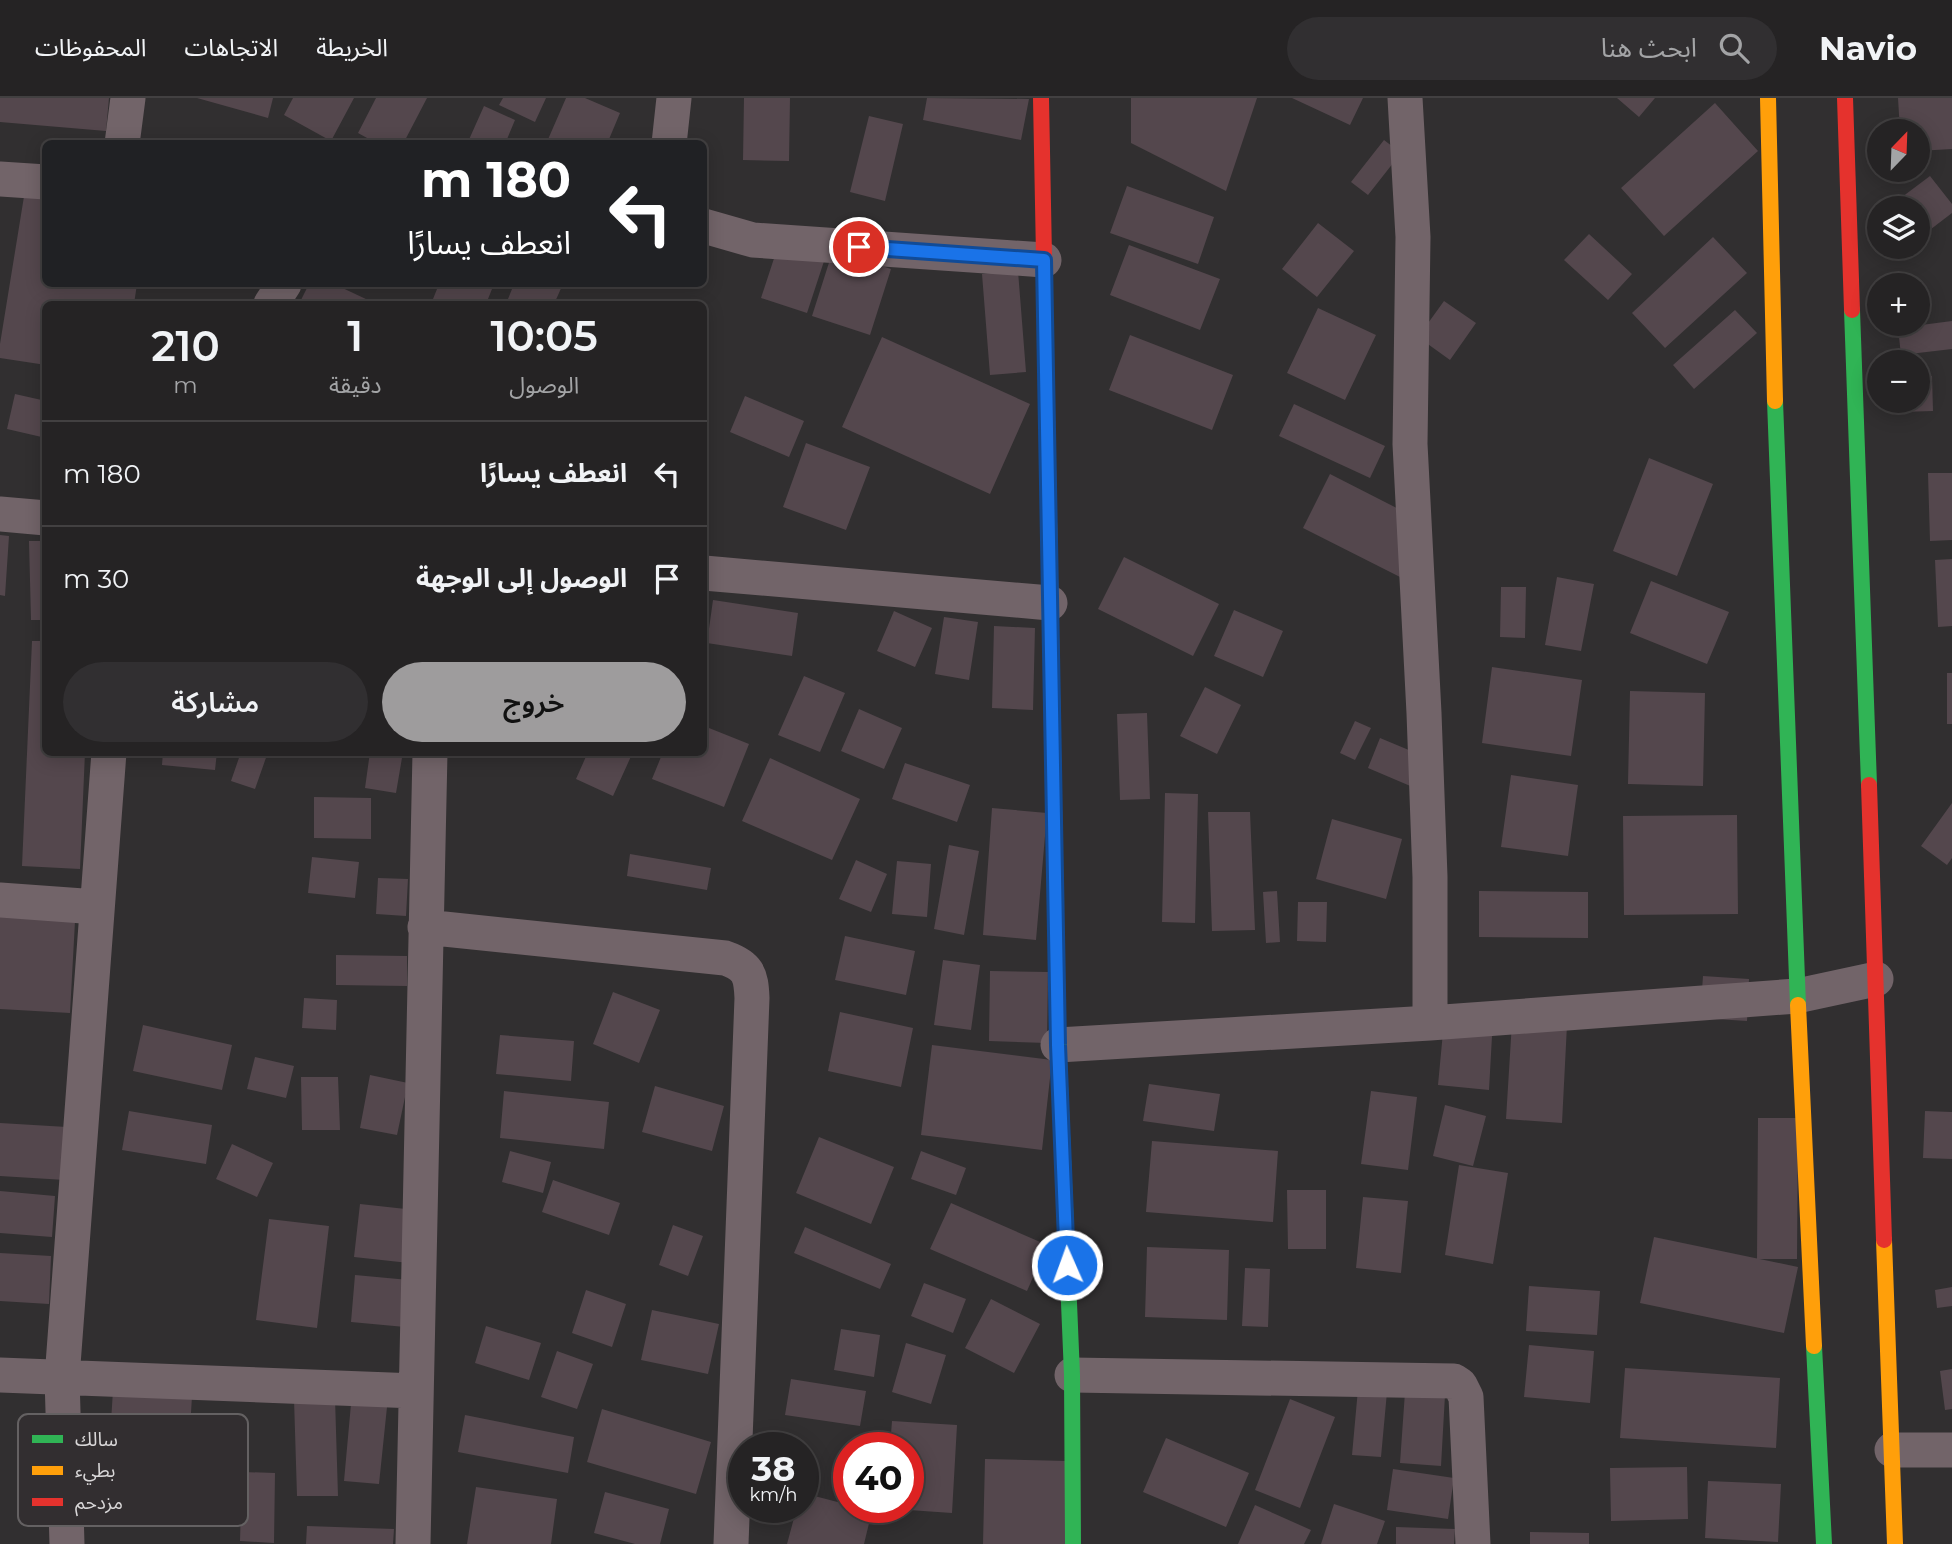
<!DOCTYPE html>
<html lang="ar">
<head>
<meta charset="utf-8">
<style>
  :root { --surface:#252324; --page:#312f31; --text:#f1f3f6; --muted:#a3a4a6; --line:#424041; --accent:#9e9c9d }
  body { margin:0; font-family:Montserrat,"Noto Sans Arabic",sans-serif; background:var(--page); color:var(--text); direction:rtl; height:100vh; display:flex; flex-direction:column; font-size:26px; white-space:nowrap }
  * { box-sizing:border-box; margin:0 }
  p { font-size:23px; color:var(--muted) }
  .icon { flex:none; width:38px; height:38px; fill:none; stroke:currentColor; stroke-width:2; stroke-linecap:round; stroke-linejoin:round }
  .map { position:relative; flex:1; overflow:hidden; direction:ltr }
  .side { position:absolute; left:42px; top:203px; width:665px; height:455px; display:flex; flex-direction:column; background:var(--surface); border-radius:10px; box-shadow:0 4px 18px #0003,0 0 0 2px var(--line); direction:rtl }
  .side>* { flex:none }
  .banner { position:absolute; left:42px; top:42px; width:665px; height:147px; border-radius:10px; box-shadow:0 4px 18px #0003,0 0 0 2px var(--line); direction:rtl; background:#202124; color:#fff; overflow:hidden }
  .needle { width:46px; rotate:23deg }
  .buttons { position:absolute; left:1867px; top:21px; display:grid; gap:14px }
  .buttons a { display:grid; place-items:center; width:63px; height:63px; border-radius:50%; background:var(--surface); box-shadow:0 4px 18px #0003,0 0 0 2px var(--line); font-size:35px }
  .speed { position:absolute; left:728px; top:1334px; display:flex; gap:14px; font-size:35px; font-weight:700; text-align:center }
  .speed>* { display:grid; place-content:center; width:91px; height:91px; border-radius:50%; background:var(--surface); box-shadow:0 4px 18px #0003,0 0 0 2px var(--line); line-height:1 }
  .speed small { font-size:18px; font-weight:400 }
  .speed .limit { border:10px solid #d22; background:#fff; color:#111 }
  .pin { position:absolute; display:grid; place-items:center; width:60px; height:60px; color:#fff; margin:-30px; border:4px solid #fff; border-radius:50%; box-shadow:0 2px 7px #0007 }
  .me { position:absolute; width:77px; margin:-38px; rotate:358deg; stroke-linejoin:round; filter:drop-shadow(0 0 5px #0008) }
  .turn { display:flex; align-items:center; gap:24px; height:147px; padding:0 21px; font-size:32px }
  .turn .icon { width:91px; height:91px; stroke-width:2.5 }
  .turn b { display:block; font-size:49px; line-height:60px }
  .eta { display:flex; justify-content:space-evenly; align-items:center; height:119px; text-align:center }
  .eta b { font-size:42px; font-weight:600; line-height:49px }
  .button { display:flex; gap:14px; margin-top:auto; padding:14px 21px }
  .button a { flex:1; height:80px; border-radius:42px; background:var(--accent); color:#111; font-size:28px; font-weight:600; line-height:80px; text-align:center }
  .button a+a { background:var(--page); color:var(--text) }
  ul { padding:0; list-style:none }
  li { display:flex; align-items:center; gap:21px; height:105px; padding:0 21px; border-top:2px solid var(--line) }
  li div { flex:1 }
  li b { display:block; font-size:26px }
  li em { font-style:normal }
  header { display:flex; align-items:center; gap:42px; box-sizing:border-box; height:98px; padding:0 35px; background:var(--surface); border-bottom:2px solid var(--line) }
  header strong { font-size:33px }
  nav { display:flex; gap:38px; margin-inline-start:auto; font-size:24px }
  .search { width:490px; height:63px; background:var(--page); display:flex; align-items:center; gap:18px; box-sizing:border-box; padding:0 24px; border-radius:38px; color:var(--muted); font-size:26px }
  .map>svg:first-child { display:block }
</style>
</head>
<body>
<header>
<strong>Navio</strong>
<div class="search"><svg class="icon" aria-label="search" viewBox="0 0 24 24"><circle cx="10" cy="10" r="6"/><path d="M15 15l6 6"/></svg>ابحث هنا</div>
<nav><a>الخريطة</a><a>الاتجاهات</a><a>المحفوظات</a></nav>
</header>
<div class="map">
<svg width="1952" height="1446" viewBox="0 0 1952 1446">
  <rect width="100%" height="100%" fill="#312f30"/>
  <path fill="#54474d" d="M0 0H109L106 33 0 24Z
    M197 0H273L268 20Z
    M293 0H354L331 43 284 17Z
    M376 0H427L403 46H378L358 35Z
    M503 0H546L535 24 499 7Z
    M566 0H585L620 15 607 46H546Z
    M744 0H790L789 63 743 62Z
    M927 0 1029 1 1021 42 923 22Z
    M1131 0H1257L1226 93 1131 45Z
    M1292 0H1363L1350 27Z
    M1617 0H1655L1639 19Z
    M1898 0H1952V51L1918 53V33H1900Z
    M1715 5 1758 53 1664 138 1621 90Z
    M484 8 515 22 505 46H467Z
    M869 18 903 26 885 103 850 94Z
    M1384 42 1401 55 1368 97 1351 84Z
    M1930 78 1952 106V115L1918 141V110H1892L1890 108Z
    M27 80 46 83V186H137L134 206H46V267L0 260V246Z
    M1127 88 1214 119 1198 166 1110 135Z
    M1318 125 1354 153 1317 199 1282 171Z
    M782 136 828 151 807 215 761 200Z
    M1589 136 1632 176 1608 202 1564 162Z
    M1713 139 1747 175 1665 250 1632 215Z
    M1129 147 1220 181 1200 232 1110 197Z
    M833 152 891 171 870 237 812 218Z
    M1018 173 1026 274 990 277 982 176Z
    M309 186H334L368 202 366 206H299Z
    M439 186H494L486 206H448L433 201Z
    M514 186H563L554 206H522L508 201Z
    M1444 203 1476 225 1450 262 1418 239Z
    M1318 210 1376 237 1345 302 1287 275Z
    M1735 212 1757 235 1694 291 1673 267Z
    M1952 223V251L1901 257 1898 230Z
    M1130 237 1233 277 1212 332 1109 292Z
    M882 239 1030 306 990 396 842 329Z
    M1918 278H1932L1933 313 1901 314 1900 303H1918Z
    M15 296 46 303V340L7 331Z
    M745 298 804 323 789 359 730 334Z
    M1294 306 1385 348 1370 380 1279 338Z
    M806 345 870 369 846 432 783 409Z
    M1649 360 1713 386 1677 478 1613 453Z
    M1928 375H1952V442L1930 443Z
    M1330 376 1430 427 1402 480 1303 430Z
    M0 437 9 438 5 498 0 497Z
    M29 443H46V522H31Z
    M1124 459 1219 506 1193 558 1098 511Z
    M1952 461V528L1938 529 1935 462Z
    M1557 479 1594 486 1581 553 1545 547Z
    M1651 483 1729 514 1707 566 1630 535Z
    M1501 489H1526L1525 540 1500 539Z
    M713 502 798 515 792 558 707 545Z
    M1234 512 1283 533 1263 579 1214 558Z
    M894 513 932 530 915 569 877 553Z
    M944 519 978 524 969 582 935 576Z
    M994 528 1035 530 1033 612 992 610Z
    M32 543H46V654H85L80 771 22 768Z
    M1492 569 1582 582 1571 658 1482 645Z
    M1947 575H1952V626H1947Z
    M804 578 845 595 820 654 778 637Z
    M1205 589 1241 607 1217 656 1180 638Z
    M1630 593 1705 595 1703 688 1628 686Z
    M859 611 902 630 884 671 841 653Z
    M1147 615 1150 701 1120 702 1117 616Z
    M1355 623 1371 630 1355 662 1340 655Z
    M704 628 749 646 724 709 652 681 663 654H704Z
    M1380 640 1428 660 1415 690 1368 670Z
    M163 654H217L215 672 162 667Z
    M241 654H268L255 691 231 683Z
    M370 654H403L396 695 365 690Z
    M588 654H633L613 698 576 681Z
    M770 660 860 701 832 762 742 723Z
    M905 665 970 687 957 724 892 701Z
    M1511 677 1578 687 1568 758 1501 749Z
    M1165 695 1198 696 1195 825 1162 824Z
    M314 699 371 700V741L314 740Z
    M1952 705V760L1947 767 1921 748Z
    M992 710 1047 715 1036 842 983 837Z
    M1208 714H1250L1255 832 1212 833Z
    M1737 717 1738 816 1624 817 1623 718Z
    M1332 721 1402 741 1386 801 1316 781Z
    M949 747 979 753 964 837 934 831Z
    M630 756 711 770 707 792 627 778Z
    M312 759 359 764 355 800 308 795Z
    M856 762 887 776 871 814 839 801Z
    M897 763 931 766 927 819 892 816Z
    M378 780 408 781 406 818 376 816Z
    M1277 793 1280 844 1266 845 1263 794Z
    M1479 793 1588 794V840L1479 839Z
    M0 801 76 805 70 915 0 911Z
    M1298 804H1327L1326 844 1297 843Z
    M845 838 915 853 906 897 835 882Z
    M336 857 407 858V888L336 887Z
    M943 862 980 867 971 932 934 927Z
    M990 873 1048 874 1047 945 989 943Z
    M1703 878 1749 881 1747 923 1700 920Z
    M613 894 660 912 639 965 593 946Z
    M304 900 337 902 336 932 302 930Z
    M840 914 913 930 901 989 828 973Z
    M1512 924 1567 927 1562 1025 1506 1021Z
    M143 927 232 947 222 992 133 973Z
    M1443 934 1492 938 1489 992 1438 987Z
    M500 937 574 943 571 983 496 976Z
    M932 947 1052 962 1042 1052 921 1037Z
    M255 959 294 968 286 1000 247 991Z
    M370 977 408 985 397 1037 360 1030Z
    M301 979H338L340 1032H302Z
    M1149 986 1220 996 1214 1033 1143 1023Z
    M655 988 724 1008 712 1053 642 1034Z
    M504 993 609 1004 604 1051 500 1040Z
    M1371 993 1417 999 1408 1072 1361 1066Z
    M1445 1007 1486 1018 1473 1068 1433 1058Z
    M129 1013 212 1027 206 1066 122 1052Z
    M1925 1013 1952 1014V1061L1923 1060Z
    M1758 1020H1798L1797 1161H1757Z
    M0 1025 67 1029 65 1082 0 1078Z
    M819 1039 894 1069 871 1126 796 1095Z
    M1152 1043 1278 1053 1273 1124 1146 1114Z
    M232 1046 273 1065 257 1099 216 1081Z
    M510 1053 551 1064 543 1095 502 1084Z
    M921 1053 966 1070 956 1097 911 1081Z
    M1459 1067 1508 1075 1493 1166 1445 1157Z
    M553 1082 620 1105 609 1137 542 1114Z
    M1287 1092H1326V1151H1288Z
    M0 1093 55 1098 52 1139 0 1135Z
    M1363 1099 1408 1103 1401 1175 1356 1170Z
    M951 1105 1047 1147 1027 1193 930 1151Z
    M360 1106 415 1112 409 1165 354 1159Z
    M269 1121 329 1128 317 1230 256 1222Z
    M673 1127 703 1138 688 1178 659 1167Z
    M805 1129 891 1166 880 1191 794 1155Z
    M1654 1139 1798 1169 1784 1235 1640 1205Z
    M1147 1149 1229 1152 1227 1222 1145 1219Z
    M0 1155 51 1158 49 1206 0 1203Z
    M1245 1170 1270 1171 1268 1229 1242 1228Z
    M355 1177 409 1182 405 1229 351 1224Z
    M924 1185 966 1201 953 1235 911 1218Z
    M1529 1188 1600 1193 1597 1237 1526 1233Z
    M1952 1189V1208L1937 1210 1935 1192Z
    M586 1192 626 1206 612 1249 572 1235Z
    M991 1201 1040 1226 1014 1275 965 1250Z
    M652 1212 719 1226 708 1276 641 1262Z
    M486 1228 541 1245 529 1282 475 1265Z
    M841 1231 880 1237 874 1279 834 1272Z
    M906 1245 946 1257 931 1306 892 1294Z
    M1529 1247 1594 1253 1590 1305 1524 1299Z
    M557 1253 593 1266 577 1311 541 1299Z
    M1625 1270 1780 1280 1776 1350 1620 1340Z
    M1952 1271V1311L1945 1312 1940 1273Z
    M114 1276 193 1282 190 1331 111 1324Z
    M791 1281 866 1293 860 1328 785 1317Z
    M1358 1291 1387 1294 1381 1359 1352 1357Z
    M1405 1294 1445 1297 1441 1368 1400 1365Z
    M335 1300 338 1398H297L294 1301Z
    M1290 1301 1335 1319 1300 1410 1255 1392Z
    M351 1306 387 1309 379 1386 344 1383Z
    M602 1311 711 1344 696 1396 587 1364Z
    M465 1317 574 1339 568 1375 458 1354Z
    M892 1323 957 1327 952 1415 894 1411V1409H908V1349H890Z
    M1166 1340 1249 1375 1226 1429 1143 1394Z
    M985 1361 1067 1363 1066 1446H983Z
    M1687 1369 1688 1421 1611 1423 1610 1370Z
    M1393 1371 1454 1380 1448 1421 1387 1412Z
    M242 1374 275 1375 274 1445 240 1443Z
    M1708 1383 1781 1386 1778 1444 1705 1440Z
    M476 1389 557 1401 551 1446H467Z
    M605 1394 669 1411 660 1446H635L594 1435Z
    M803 1395 849 1407V1409L872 1413 864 1446H787L797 1409H803Z
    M1334 1406 1385 1423 1377 1446H1321Z
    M1255 1407 1311 1432 1304 1446H1238Z
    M307 1428 394 1431 393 1446H306Z
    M1396 1429 1455 1431 1454 1446H1396Z
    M1530 1434 1589 1435V1446H1530Z"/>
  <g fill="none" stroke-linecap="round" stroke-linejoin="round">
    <path stroke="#726469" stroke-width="35" d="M1405 0 1413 139 1410 346 1424 615 1430 779V925
      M122 46 128 0
      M669 46 674 0
      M0 81 46 84
      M704 128 753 142 1044 162
      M271 206 284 186
      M0 416 46 420
      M704 475 1050 505
      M0 802 97 809
      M425 829 725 860C748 868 751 876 752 900L731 1446
      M1058 947 1430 925 1797 898 1876 881
      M0 1277 416 1293
      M1072 1277 1454 1283 1460 1287 1466 1299 1473 1446
      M1892 1352H1952
      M67 1446 62 1280 109 654
      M413 1446 430 654"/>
    <path stroke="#30b455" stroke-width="16" d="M1852 212 1869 687
      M1775 303 1798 907
      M1058 940 1072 1277 1073 1446
      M1814 1248 1824 1446"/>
    <path stroke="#ff9f0a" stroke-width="16" d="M1768 0 1775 303
      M1049 423 1058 940
      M1798 907 1814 1248
      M1884 1142 1895 1446"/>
    <path stroke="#e5322d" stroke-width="16" d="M1041 0 1049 423
      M1845 0 1852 212
      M1869 687 1884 1142"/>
  </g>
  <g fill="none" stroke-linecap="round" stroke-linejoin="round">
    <g stroke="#114b97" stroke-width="18">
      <path id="route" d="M859 149 1044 162 1058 947 1067 1167"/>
    </g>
    <use href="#route" stroke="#1a73e8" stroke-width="12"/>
  </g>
  <rect x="18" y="1316" width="230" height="112" rx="10" fill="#322e30" stroke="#646162" stroke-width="2"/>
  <rect x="32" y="1337" width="31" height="8" fill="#30b455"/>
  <rect x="32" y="1368" width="31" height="9" fill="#ff9f0a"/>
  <rect x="32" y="1400" width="31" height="8" fill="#e5322d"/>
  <g font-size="19" fill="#d9d7d8">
    <text x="75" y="1348">سالك</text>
    <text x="75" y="1379">بطيء</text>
    <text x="75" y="1411">مزدحم</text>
  </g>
</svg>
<div class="buttons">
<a><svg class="needle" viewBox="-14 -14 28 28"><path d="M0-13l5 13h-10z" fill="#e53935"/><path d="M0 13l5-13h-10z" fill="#a3a4a6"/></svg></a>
<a><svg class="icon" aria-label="layers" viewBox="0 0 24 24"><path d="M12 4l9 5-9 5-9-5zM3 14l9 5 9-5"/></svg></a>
<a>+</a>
<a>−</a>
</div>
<div class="speed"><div>38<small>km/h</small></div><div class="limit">40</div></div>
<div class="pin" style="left:859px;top:149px;background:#d93025"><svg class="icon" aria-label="arrive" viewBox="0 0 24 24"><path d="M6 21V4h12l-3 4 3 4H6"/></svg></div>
<svg class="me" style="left:1067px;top:1167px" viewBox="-20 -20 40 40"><circle r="17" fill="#1a73e8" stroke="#fff" stroke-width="3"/><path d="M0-11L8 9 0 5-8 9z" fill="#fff"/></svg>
<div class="banner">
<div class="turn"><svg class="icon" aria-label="left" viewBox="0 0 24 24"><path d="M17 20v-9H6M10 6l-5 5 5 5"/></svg><div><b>180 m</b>انعطف يسارًا</div></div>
</div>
<section class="side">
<div class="eta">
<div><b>10:05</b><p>الوصول</p></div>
<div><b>1</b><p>دقيقة</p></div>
<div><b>210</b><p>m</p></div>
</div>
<ul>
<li><svg class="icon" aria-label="left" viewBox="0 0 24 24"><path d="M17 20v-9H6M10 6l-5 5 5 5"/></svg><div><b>انعطف يسارًا</b></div><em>180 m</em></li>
<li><svg class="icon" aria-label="arrive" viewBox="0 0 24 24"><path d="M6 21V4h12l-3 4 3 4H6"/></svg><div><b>الوصول إلى الوجهة</b></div><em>30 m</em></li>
</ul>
<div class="button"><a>خروج</a><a>مشاركة</a></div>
</section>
</div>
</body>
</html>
